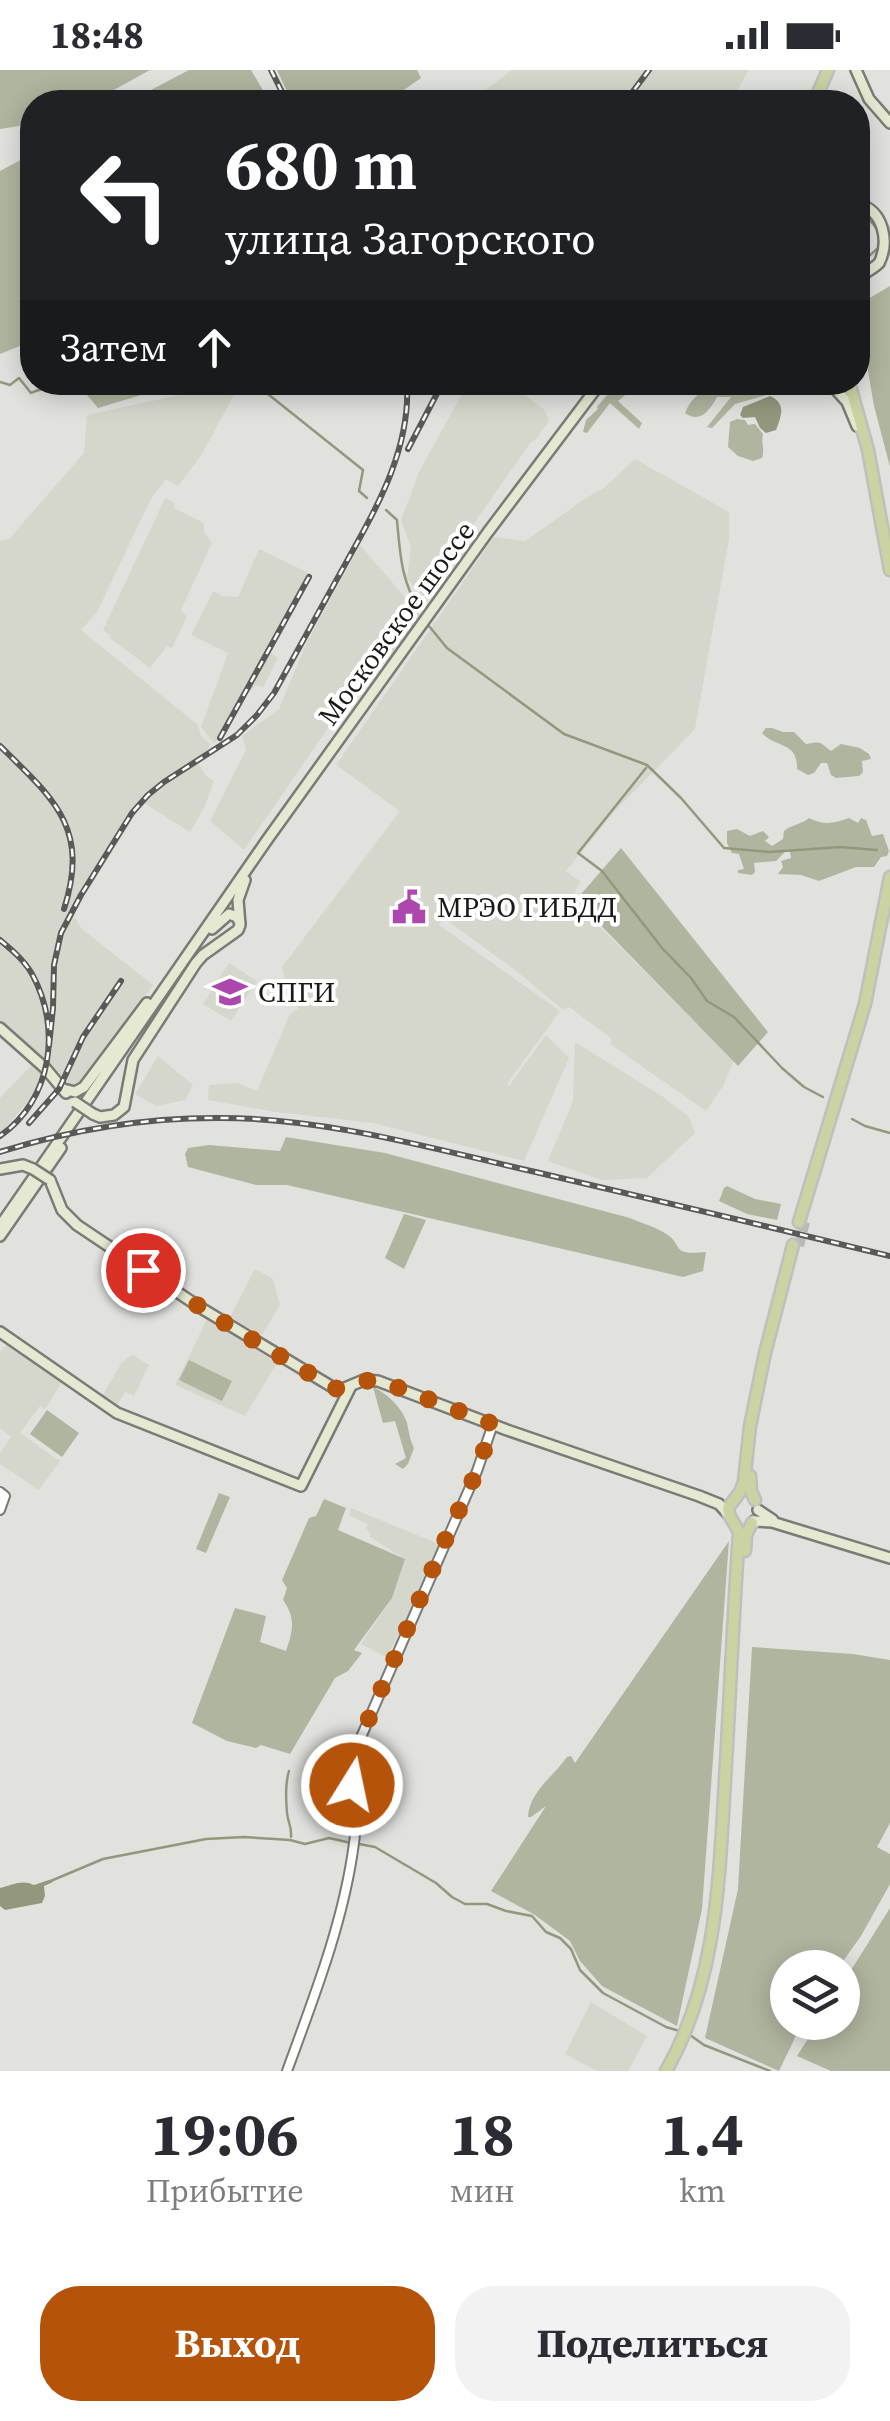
<!DOCTYPE html>
<html lang="ru">
<head>
<meta charset="utf-8">
<style>
  :root { --surface:#fff; --page:#f2f2f3; --text:#2b2b33; --muted:#7c7c81; --accent:#b45309 }
  body { margin:0; font-family:"Source Serif 4",serif; background:var(--page); color:var(--text); height:100vh; display:flex; flex-direction:column; font-size:38px; white-space:nowrap }
  * { box-sizing:border-box; margin:0 }
  p { font-size:32px; color:var(--muted) }
  .icon { flex:none; width:55px; height:55px; fill:none; stroke:currentColor; stroke-width:2; stroke-linecap:round; stroke-linejoin:round }
  .map { position:relative; height:2001px; overflow:hidden }
  .panel { display:flex; flex-direction:column; background:var(--surface); flex:1 }
  .panel>* { flex:none }
  .guide { position:absolute; left:20px; top:20px; width:850px; height:305px; border-radius:40px; box-shadow:0 5px 25px #0003; background:#202124; color:#fff; overflow:hidden }
  .buttons { position:absolute; left:770px; top:1880px; display:grid; gap:20px }
  .buttons a { display:grid; place-items:center; width:90px; height:90px; border-radius:50%; background:var(--surface); box-shadow:0 5px 25px #0003; font-size:50px }
  .pin { position:absolute; display:grid; place-items:center; width:85px; height:85px; color:#fff; margin:-42px; border:5px solid #fff; border-radius:50%; box-shadow:0 2px 10px #0007 }
  .me { position:absolute; width:110px; margin:-55px; rotate:10deg; stroke-linejoin:round; filter:drop-shadow(0 0 8px #0008) }
  .turn { display:flex; align-items:center; gap:35px; height:210px; padding:0 40px; font-size:45px }
  .turn .icon { width:130px; height:130px; stroke-width:2.5 }
  .turn b { display:block; font-size:70px; line-height:85px }
  .then { display:flex; align-items:center; height:95px; padding:0 40px; background:#0003; gap:20px; font-size:38px }
  .eta { display:flex; justify-content:space-evenly; align-items:center; height:170px; text-align:center }
  .eta b { font-size:60px; font-weight:700; line-height:70px }
  .action { display:flex; gap:20px; margin-top:auto; padding:20px 40px }
  .action a { flex:1; height:115px; border-radius:40px; background:var(--accent); color:#fff; font-size:40px; font-weight:700; line-height:115px; text-align:center }
  .action a+a { background:var(--page); color:var(--text) }
  .status { display:flex; justify-content:space-between; align-items:center; height:70px; padding:0 50px; background:var(--surface); direction:ltr }
  .status svg { height:28px; fill:currentColor }
  .map>svg:first-child { display:block }
</style>
</head>
<body>
<div class="status"><b>18:48</b><svg viewBox="0 0 49 12"><path d="M0 12V9h3v3zM5 12V6h3v6zM10 12V3h3v9zM15 12V0h3v12zM26 1h20v11H26zM47 4h2v5h-2z"/></svg></div>
<div class="map">
<svg width="890" height="2001" viewBox="0 0 890 2001">
  <rect width="100%" height="100%" fill="#e1e2de"/>
  <path fill="#d5d7cc" d="M512 0H749L730 32H470Z
    M452 313H525L519 321 545 340 549 351 536 369 531 372 423 526 407 509 411 477 401 450 419 402 463 322Z
    M221 316 236 321 201 386 178 416 166 409 151 429 97 542 81 560 198 655 201 666 210 674V677L195 690 162 711 139 731 142 734 73 845 82 859 153 915 84 1011 79 1016 60 1013 29 978 0 953V471L9 469 84 383 87 345Z
    M635 389 729 442V469L695 659 614 742 566 801 581 812 571 828 734 991 723 1016 706 1041 610 974 612 969 569 937 563 940 515 900 442 847 439 855 560 941 507 1014 509 1016 546 965 569 988 524 1091 373 1053 276 1042 208 1030 209 1015 237 1013 257 1021 290 944 299 938 283 929 286 913 282 897 400 741 336 695 494 467 525 471 586 428 604 418Z
    M165 428 175 433 174 438 204 453V462L212 473 181 540 187 547 172 578 167 576 150 598 110 568 111 566 103 560Z
    M360 475 422 547 387 594 377 587 244 780 210 751 246 680 242 666 279 639 306 574Z
    M259 479 313 505 270 582 278 588 263 617 256 615 250 622H245L219 670 214 673 201 657 228 583 191 565 213 521 222 526 238 527Z
    M198 693 206 706 214 711 204 738 190 762 144 733 159 717Z
    M229 893 257 911 231 951 203 934Z
    M575 972 662 1026 689 1047 695 1063 647 1108 601 1110 548 1091 573 1031Z
    M158 986 193 1015 185 1030 156 1036 135 1024Z
    M33 994 44 1006 32 1027 0 1064V1028Z
    M255 1199 273 1209 280 1235 262 1265 230 1247Z
    M207 1249 277 1293 245 1346 175 1315Z
    M6 1275 62 1312 45 1339 40 1336 20 1363 60 1391 39 1420 0 1394V1383L11 1367 0 1358V1282Z
    M133 1285 149 1295 134 1326 125 1322 117 1336 101 1328 122 1292Z
    M351 1438 439 1474 411 1543 386 1587 361 1574 392 1528 405 1489 370 1467 371 1464 366 1460 367 1454 349 1445Z
    M591 1932 647 1966 628 2001H597L565 1984Z"/>
  <path fill="#b0b59f" d="M0 0H150L92 32H32V54L0 59Z
    M189 0H251L270 32H128Z
    M277 0H417L421 8 401 22 371 32H292Z
    M32 84V271L0 284V101Z
    M890 216V397L874 336 864 278 858 265V235Z
    M37 313V312L228 313 198 318 181 313 98 338 87 325Z
    M617 313H647L640 319 636 316 618 331 642 353 639 359 610 333 587 363 583 362 586 350 598 339 597 337Z
    M727 313V312L786 313 770 318V324L735 334 712 358 707 357 731 327H717C710 340 700 354 685 343 695 320 705 322 727 313Z
    M737 349 745 350 748 355 755 354 763 364C761 373 765 379 762 388L753 391 738 386 728 377 730 352Z
    M772 658 783 662H794L806 674C822 671 819 672 831 681L841 674 860 678 869 684 871 689 862 691 863 702 859 706 836 708 831 705 827 693H821L814 703 808 705 797 699C798 671 775 678 762 663L766 658Z
    M809 748C825 756 834 753 849 748L858 753 861 748 866 750 872 766 883 764 889 781 887 786 881 787 874 797H856L819 811 801 805 778 804 783 797 781 791 791 788 790 782 786 781 776 791 754 793 755 802 752 805 738 803V800L744 799 739 784 732 783 727 773V761L737 759 750 766 763 761 769 767 765 771 772 776 783 769 784 761C792 754 801 755 809 748Z
    M621 778 768 962 738 996 576 830Z
    M286 1067 385 1083 630 1148C641 1153 653 1156 663 1162 686 1174 667 1186 706 1182L703 1201 683 1207 287 1115H256L188 1097 185 1084 188 1078 209 1075 280 1081Z
    M727 1116 755 1129 781 1134 777 1150 747 1144 719 1131 724 1118Z
    M404 1144 426 1150 404 1199 385 1188Z
    M189 1290 232 1311 222 1331 179 1310Z
    M373 1317C387 1323 403 1339 407 1353 409 1362 410 1370 414 1378L408 1394 403 1399 395 1394 406 1388 395 1351 383 1353Z
    M47 1340 79 1363 62 1387 30 1364Z
    M219 1423 230 1427 206 1483 196 1479Z
    M324 1429 346 1438 338 1460 405 1489 392 1528 354 1580 362 1583 348 1601 335 1608 290 1684 261 1675 256 1678 227 1671 192 1653 235 1538 266 1546 260 1572 286 1581C293 1561 296 1548 283 1530L287 1518 282 1510 309 1448 316 1446Z
    M729 1471 702 1839 677 1956 602 1916 580 1891 570 1871 535 1845 491 1821 546 1736 531 1747H528C529 1722 554 1706 567 1687L571 1686 575 1693Z
    M752 1577 853 1584 890 1590V1753L877 1777 890 1784V1814L861 1866 839 1897 788 1898V1952L802 1953 779 2001 705 1968 738 1819Z
    M890 1838V2001H831L797 1986 818 1953 842 1952 843 1913Z"/>
  <path fill="#93987d" d="M770 326C786 333 782 345 776 360L766 363 760 358 755 347 743 348 740 345 743 337Z
    M52 1809 53 1812 44 1816 45 1826 42 1833 5 1840 0 1836V1818C12 1815 22 1809 34 1815Z"/>
  <g fill="none" stroke-linecap="round" stroke-linejoin="round">
    <path stroke="#93987d" stroke-width="2.5" d="M858 143 865 145 879 161
      M858 160 859 146
      M858 196 878 178 880 168
      M0 312 10 315 19 308 31 323C53 312 86 323 110 323 126 323 143 316 157 312
      M253 312 363 400 359 421 367 428
      M386 440 397 450C400 483 401 512 420 540
      M429 556 447 578 564 664 647 695 681 728 724 778 769 782 840 777 877 780
      M646 698 578 783 602 801 662 878 691 908 707 931 734 947 782 998 804 1017 823 1027
      M852 1049 865 1056 890 1063
      M289 1701C285 1714 286 1729 287 1743 288 1753 292 1756 291 1767
      M359 1774 375 1777 436 1813 452 1827 465 1834H487L506 1841 532 1846 546 1862 560 1868 571 1879 580 1900 603 1923 666 1957 683 1962
      M53 1810 103 1789 206 1769 244 1767 290 1770 305 1774 329 1768 351 1773
      M690 1965 704 1975 770 2001"/>
    <path stroke="#b9bab6" stroke-width="10" stroke-dasharray="10 5" stroke-linecap="butt" d="M799 1176 805 1152"/>
    <g stroke="#7a7b77" stroke-width="12">
      <path id="tertiary" d="M0 1422 5 1426 0 1440
        M287 2001C314 1927 344 1851 354 1773 359 1743 350 1713 355 1681L477 1401 493 1354"/>
    </g>
    <g stroke="#7a7b77" stroke-width="14">
      <path id="secondary" d="M856 0 869 29 890 53
        M858 134C883 140 890 171 879 193 873 199 865 203 858 207
        M829 312 847 332 857 356
        M607 314 609 312
        M240 855 238 830 245 810
        M212 859 229 844 237 847 240 853
        M0 958 46 999 66 1023
        M63 1019 75 1022 84 1017 147 933
        M93 1044 100 1047 114 1045 124 1037 133 990 196 893 203 885 238 860 240 855
        M0 1099 23 1095 33 1099
        M50 1110 62 1140 77 1155 201 1238 334 1318 340 1320 364 1310 378 1311 507 1360 699 1426 719 1434 728 1444
        M0 1156 267 770 488 462 601 312
        M0 1166 61 1078
        M0 1262 117 1343 301 1416 351 1316
        M758 1440 773 1450
        M754 1451 772 1452 890 1488"/>
    </g>
    <g stroke="#bfbfbe" stroke-width="15">
      <path id="primary" d="M814 32 828 0
        M849 312 868 380 890 500
        M799 1152 865 934 890 807
        M750 1406 751 1421 755 1430
        M745 1481 746 1465 752 1453
        M666 2001C717 1912 719 1810 725 1710 730 1628 733 1546 739 1464 737 1454 728 1449 728 1438L740 1422 744 1412 750 1356 765 1283 793 1175"/>
    </g>
    <use href="#tertiary" stroke="#fff" stroke-width="8"/>
    <use href="#secondary" stroke="#e5e9d1" stroke-width="9"/>
    <use href="#primary" stroke="#cbd3a3" stroke-width="10"/>
    <g stroke="#595a57" stroke-width="6">
      <path id="rail" d="M271 0 287 32
        M625 32 649 0
        M408 379 443 312
        M220 668 309 507
        M0 676C54 729 90 758 64 839
        M0 870C12 880 24 890 32 904 62 958 52 1030 0 1066
        M49 976 53 938 54 895 61 863 81 825 132 743 148 725 164 712 237 665 257 645 274 623C297 582 319 541 342 500 374 442 411 382 407 312
        M29 1053 59 1019 83 967 121 911
        M0 1082C70 1060 143 1048 216 1048 326 1047 437 1080 544 1104 659 1131 775 1158 890 1186"/>
    </g>
    <use href="#rail" stroke="#fff" stroke-width="2.5" stroke-dasharray="8" stroke-linecap="butt"/>
    <g stroke="#7a7b77" stroke-width="14" stroke-linecap="butt">
      <path id="secondary-bridge" d="M75 1032 93 1044
        M33 1099 50 1110"/>
    </g>
    <use href="#secondary-bridge" stroke="#e5e9d1" stroke-width="9"/>
  </g>
  <g fill="none" stroke-linecap="round" stroke-linejoin="round">
    <path stroke="#b45309" stroke-width="18" stroke-dasharray="0 32.4" d="M143 1200 231 1257 334 1318C348 1322 362 1308 378 1310L493 1354 477 1401 442 1477 355 1681 352 1715"/>
  </g>
  <defs>
    <g id="civic-bare" transform="scale(2.7)"><path d="M-.6-6.5H3V-4.5H.6V-3L4-1V1h2V6H-6V1h2V-1L-.6-3ZM-1.2 2.5V6h2.4V2.5Z" fill="#ab47ad" stroke="#fff" stroke-width="2.5" paint-order="stroke"/></g>
    <g id="university-bare" transform="scale(2.7)"><path d="M0-5L7-2L0 1L-7-2ZM-4 1L0 2.5L4 1V4Q0 6-4 4Z" fill="#ab47ad" stroke="#fff" stroke-width="2.5" paint-order="stroke"/></g>
  </defs>
  <g fill-rule="evenodd">
    <use href="#civic-bare" x="409" y="837"/>
    <use href="#university-bare" x="230" y="922"/>
  </g>
  <g text-anchor="middle" dominant-baseline="central" stroke-width="8" stroke-linejoin="round" paint-order="stroke">
    <g font-size="28" fill="#191a18" stroke="#fff">
      <text transform="translate(396 553) rotate(-54)">Московское шоссе</text>
    </g>
    <g font-size="28" fill="#191a18" stroke="#fff" text-anchor="start">
      <text x="437" y="837">МРЭО ГИБДД</text>
      <text x="258" y="922">СПГИ</text>
    </g>
  </g>
</svg>
<div class="buttons">
<a><svg class="icon" aria-label="layers" viewBox="0 0 24 24"><path d="M12 4l9 5-9 5-9-5zM3 14l9 5 9-5"/></svg></a>
</div>
<div class="pin" style="left:143px;top:1200px;background:#d93025"><svg class="icon" aria-label="arrive" viewBox="0 0 24 24"><path d="M6 21V4h12l-3 4 3 4H6"/></svg></div>
<svg class="me" style="left:352px;top:1715px" viewBox="-20 -20 40 40"><circle r="17" fill="#b45309" stroke="#fff" stroke-width="3"/><path d="M0-11L8 9 0 5-8 9z" fill="#fff"/></svg>
<div class="guide">
<div class="turn"><svg class="icon" aria-label="left" viewBox="0 0 24 24"><path d="M17 20v-9H6M10 6l-5 5 5 5"/></svg><div><b>680 m</b>улица Загорского</div></div>
<div class="then">Затем<svg class="icon" aria-label="ahead" viewBox="0 0 24 24"><path d="M12 20V5M6 11l6-6 6 6"/></svg></div>
</div>
</div>
<section class="panel">
<div class="eta">
<div><b>19:06</b><p>Прибытие</p></div>
<div><b>18</b><p>мин</p></div>
<div><b>1.4</b><p>km</p></div>
</div>
<div class="action"><a>Выход</a><a>Поделиться</a></div>
</section>
</body>
</html>
